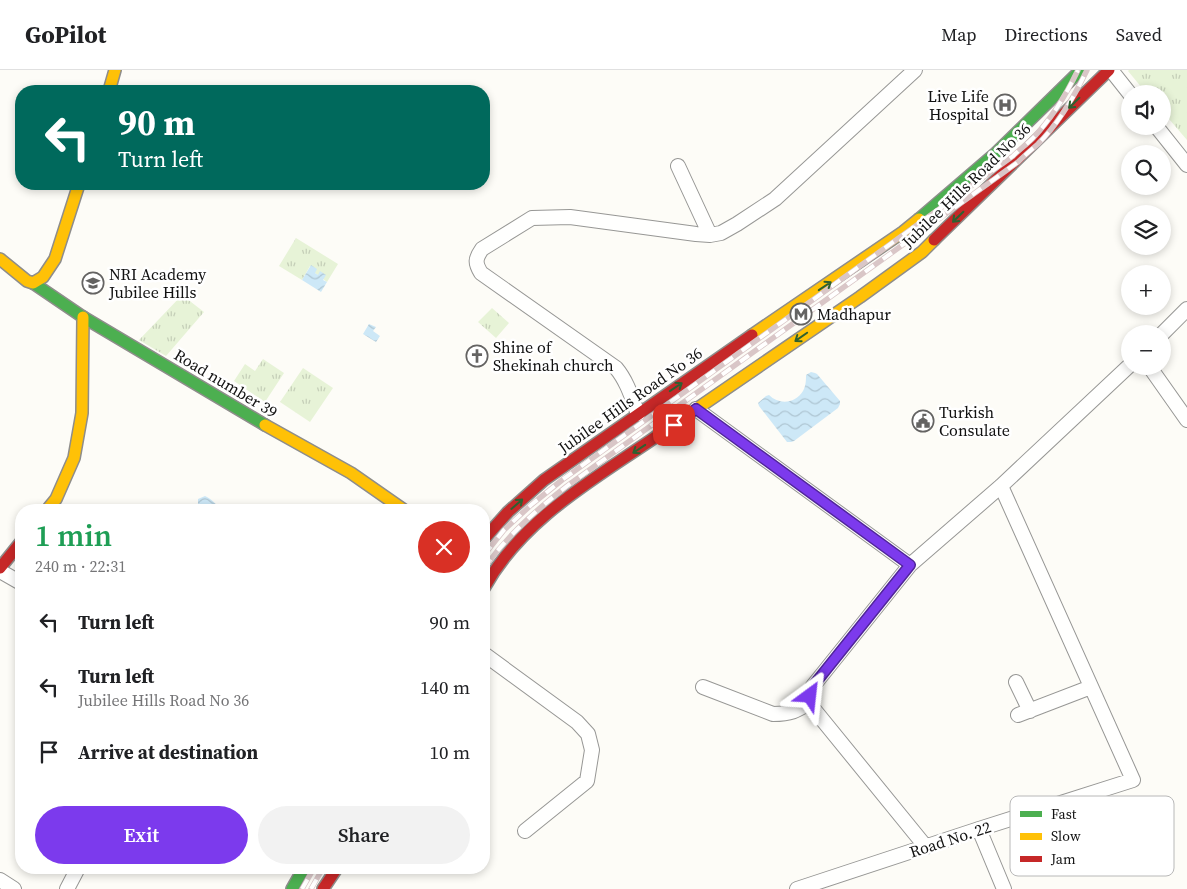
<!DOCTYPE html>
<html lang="en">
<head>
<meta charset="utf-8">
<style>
  :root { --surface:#fff; --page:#f2f2f2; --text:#202124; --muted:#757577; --line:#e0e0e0; --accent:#7c3aed }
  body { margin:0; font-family:"Source Serif 4",serif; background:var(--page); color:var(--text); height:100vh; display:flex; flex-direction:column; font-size:19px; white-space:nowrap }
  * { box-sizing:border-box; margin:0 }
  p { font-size:16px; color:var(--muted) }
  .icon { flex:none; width:28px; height:28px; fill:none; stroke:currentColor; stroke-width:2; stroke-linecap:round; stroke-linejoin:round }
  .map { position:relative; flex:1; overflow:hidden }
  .panel { position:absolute; left:15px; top:434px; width:475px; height:370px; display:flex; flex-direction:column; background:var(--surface); border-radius:20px; box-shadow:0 2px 8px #0003 }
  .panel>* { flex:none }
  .top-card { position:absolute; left:15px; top:15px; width:475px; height:105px; border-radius:20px; box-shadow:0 2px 8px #0003; background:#00695c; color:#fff; overflow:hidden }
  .buttons { position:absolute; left:1121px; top:15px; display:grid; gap:10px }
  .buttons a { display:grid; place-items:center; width:50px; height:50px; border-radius:50%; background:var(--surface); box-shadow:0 2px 8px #0003; font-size:25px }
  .pin { position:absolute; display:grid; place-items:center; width:42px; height:42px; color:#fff; margin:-21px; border-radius:10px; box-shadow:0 2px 8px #0006 }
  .me { position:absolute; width:55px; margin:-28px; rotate:30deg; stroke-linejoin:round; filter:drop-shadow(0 0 4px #0008) }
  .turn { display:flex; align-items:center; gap:18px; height:105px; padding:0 20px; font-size:22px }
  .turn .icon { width:65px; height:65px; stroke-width:2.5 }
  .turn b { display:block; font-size:35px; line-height:42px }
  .round { display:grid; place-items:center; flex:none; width:52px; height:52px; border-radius:26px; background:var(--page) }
  .overview { display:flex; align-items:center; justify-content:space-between; height:85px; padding:0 20px }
  h1 { font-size:30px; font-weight:600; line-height:38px; color:#1e9e55 }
  .action { display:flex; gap:10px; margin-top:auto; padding:10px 20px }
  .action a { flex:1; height:58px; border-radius:30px; background:var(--accent); color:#fff; font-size:20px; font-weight:600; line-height:58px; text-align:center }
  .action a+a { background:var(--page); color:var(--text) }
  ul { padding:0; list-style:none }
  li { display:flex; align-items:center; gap:15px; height:65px; padding:0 20px }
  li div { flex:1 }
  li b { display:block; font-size:19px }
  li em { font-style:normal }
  header { display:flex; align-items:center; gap:30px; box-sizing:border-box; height:70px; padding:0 25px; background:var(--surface); border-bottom:1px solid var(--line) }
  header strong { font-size:24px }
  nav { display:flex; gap:28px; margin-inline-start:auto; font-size:18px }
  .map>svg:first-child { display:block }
</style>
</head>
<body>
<header>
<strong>GoPilot</strong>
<nav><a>Map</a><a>Directions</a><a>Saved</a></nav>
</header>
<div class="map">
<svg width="1187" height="819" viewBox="0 0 1187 819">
  <defs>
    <pattern id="grass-tufts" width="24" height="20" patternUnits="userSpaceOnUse" patternTransform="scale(1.25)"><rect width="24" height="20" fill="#e7f3d7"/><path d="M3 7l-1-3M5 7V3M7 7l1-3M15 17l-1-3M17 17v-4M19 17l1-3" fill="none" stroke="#c5cfb8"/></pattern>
    <pattern id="water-waves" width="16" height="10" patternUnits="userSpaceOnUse" patternTransform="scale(1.25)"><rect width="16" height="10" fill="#cde8f7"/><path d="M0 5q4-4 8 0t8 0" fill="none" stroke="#afc6d3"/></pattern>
  </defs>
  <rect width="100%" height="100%" fill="#fdfcf7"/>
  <path fill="url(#grass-tufts)" d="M1129 0H1187V70L1163 42 1162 24H1147L1128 1Z
    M296 168 338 194 327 212 315 203 310 196 302 210 279 196Z
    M182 225 204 242 166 286 139 270Z
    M492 238 509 253 496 268 478 252Z
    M263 289 284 303 265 332 234 311 245 294 255 301Z
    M303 298 333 318 310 352 280 332Z"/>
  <path fill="url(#water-waves)" d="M311 195 317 199 315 203 318 205 320 201 326 205 323 210 327 212 321 222 302 210Z
    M369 254 376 257 373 261 380 266 376 272 363 264Z
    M811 302 815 303 817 304 840 331V334L838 338 794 371 791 372H787L759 336 758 333 766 326 769 325C779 335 795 334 803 321 806 316 806 310 806 305Z
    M205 426C210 428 217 434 220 440H200L198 433V429Z"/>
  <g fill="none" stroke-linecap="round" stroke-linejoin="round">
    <g stroke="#979795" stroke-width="16">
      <path id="street" d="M1111 0 1130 24
        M1156 56 1187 95
        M678 96 710 165
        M1162 264 1187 239
        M1149 296 1187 350
        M696 339 910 495 1001 416 1130 295
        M638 344C632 328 627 311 616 298L481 203C475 193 475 189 482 179L532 148 570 147 696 164 710 165 721 163 737 154 775 129 915 0
        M910 495 813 616 810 626 812 637 926 777
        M0 501 21 513
        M484 584 577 652 588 664 592 680 587 711 525 761
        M1016 612 1030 641
        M703 617 773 644C791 644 796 641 811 632
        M1018 645 1091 617
        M979 759 1004 819
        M0 810 14 819
        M67 819 78 798
        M797 819 979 759 1133 710 1001 416"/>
    </g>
    <g stroke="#8e8d8b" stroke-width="14">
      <path id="fast" d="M919 149 996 83 1081 0
        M33 213 83 247 265 355
        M292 819 304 798"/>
    </g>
    <g stroke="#8e8d8b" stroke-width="14">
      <path id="slow" d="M109 21 115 0
        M0 189 27 211 33 213 43 207 55 189 79 114
        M752 265 903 162 919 149
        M265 355 351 403 404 440
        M657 366 860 227 922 182 934 170
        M47 440 56 429 74 388 82 343 83 247"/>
    </g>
    <g stroke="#8e8d8b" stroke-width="14">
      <path id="jam" d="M934 170 1109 0
        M484 469 508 442 544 410 752 265
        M0 498 21 472
        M484 518C523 448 593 410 657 366
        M323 819 337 798"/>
    </g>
    <use href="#street" stroke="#fffffe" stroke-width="14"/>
    <use href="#fast" stroke="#4caf50" stroke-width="11"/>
    <use href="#slow" stroke="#ffc107" stroke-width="11"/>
    <use href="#jam" stroke="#c62828" stroke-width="11"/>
    <g stroke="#d9c6c7" stroke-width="5.5">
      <path id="rail" d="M484 485 504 460 531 435 562 410 1013 86C1019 80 1027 74 1033 68 1052 48 1066 25 1078 0
        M484 498C508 465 535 441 567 416L1018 92C1024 86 1031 80 1038 74 1059 53 1074 27 1087 0
        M302 819 314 798
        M311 819 323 798"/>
    </g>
    <use href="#rail" stroke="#fff" stroke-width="4" stroke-dasharray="11" stroke-linecap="butt"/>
  </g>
  <defs><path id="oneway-shaft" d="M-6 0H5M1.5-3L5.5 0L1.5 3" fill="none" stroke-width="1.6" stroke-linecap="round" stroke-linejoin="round" transform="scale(1.25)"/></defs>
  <g stroke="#2e6030">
    <use href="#oneway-shaft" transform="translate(1074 33) rotate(136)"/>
    <use href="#oneway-shaft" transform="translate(958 147) rotate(136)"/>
    <use href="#oneway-shaft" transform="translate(825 216) rotate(-34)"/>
    <use href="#oneway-shaft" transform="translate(801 267) rotate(145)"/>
    <use href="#oneway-shaft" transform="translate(676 317) rotate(-34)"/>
    <use href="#oneway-shaft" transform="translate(639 379) rotate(146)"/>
    <use href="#oneway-shaft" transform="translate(517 434) rotate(-41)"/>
  </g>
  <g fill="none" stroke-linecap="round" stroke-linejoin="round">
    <g stroke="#51269a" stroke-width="12">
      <path id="route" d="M674 355 696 339 910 495 813 616 810 626"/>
    </g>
    <use href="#route" stroke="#7c3aed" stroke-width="9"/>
  </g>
  <defs>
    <g id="hospital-ring" transform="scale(1.125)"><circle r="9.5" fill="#fff" stroke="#646362" stroke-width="1.5"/><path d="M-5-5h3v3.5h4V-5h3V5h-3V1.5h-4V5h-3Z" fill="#646362"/></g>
    <g id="university-ring" transform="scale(1.125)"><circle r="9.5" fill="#fff" stroke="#646362" stroke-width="1.5"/><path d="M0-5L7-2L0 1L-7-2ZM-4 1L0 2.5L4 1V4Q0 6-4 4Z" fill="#646362"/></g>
    <g id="metro-ring" transform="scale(1.125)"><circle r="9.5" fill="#fff" stroke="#646362" stroke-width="1.5"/><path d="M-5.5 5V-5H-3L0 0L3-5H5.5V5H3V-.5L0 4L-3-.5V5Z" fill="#646362"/></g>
    <g id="church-ring" transform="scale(1.125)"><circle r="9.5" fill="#fff" stroke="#646362" stroke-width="1.5"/><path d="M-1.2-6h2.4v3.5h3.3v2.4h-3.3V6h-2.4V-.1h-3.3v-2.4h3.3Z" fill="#646362"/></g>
    <g id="civic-ring" transform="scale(1.125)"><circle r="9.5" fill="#fff" stroke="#646362" stroke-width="1.5"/><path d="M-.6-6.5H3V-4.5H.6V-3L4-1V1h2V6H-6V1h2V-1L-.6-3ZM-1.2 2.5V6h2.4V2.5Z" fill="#646362"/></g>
  </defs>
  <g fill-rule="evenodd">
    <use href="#hospital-ring" x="1005" y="35"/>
    <use href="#university-ring" x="93" y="213"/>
    <use href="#metro-ring" x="801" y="244"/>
    <use href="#church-ring" x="477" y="286"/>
    <use href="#civic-ring" x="923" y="351"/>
  </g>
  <g text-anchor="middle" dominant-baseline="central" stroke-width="5" stroke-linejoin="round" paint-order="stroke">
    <g font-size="16" fill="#111" stroke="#fff" text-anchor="start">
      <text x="989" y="26" text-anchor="end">Live Life<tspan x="989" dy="18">Hospital</tspan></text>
      <text x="109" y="204">NRI Academy<tspan x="109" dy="18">Jubilee Hills</tspan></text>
      <text x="817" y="244">Madhapur</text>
      <text x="493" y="277">Shine of<tspan x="493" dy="18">Shekinah church</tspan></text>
      <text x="939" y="342">Turkish<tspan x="939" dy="18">Consulate</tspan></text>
    </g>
    <g font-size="16" fill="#111" stroke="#fff">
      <text transform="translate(966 115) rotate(-44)">Jubilee Hills Road No 36</text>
      <text transform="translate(226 313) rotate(31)">Road number 39</text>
      <text transform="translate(630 330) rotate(-35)">Jubilee Hills Road No 36</text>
      <text transform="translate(950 769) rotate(-18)">Road No. 22</text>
    </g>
  </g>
  <rect x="1010" y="726" width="164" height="80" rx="8" fill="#fff" stroke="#b8b8b8" stroke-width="1"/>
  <rect x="1020" y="741" width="22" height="6" fill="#4caf50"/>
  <rect x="1020" y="763" width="22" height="7" fill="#ffc107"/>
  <rect x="1020" y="786" width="22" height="6" fill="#c62828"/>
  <g font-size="14" fill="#111">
    <text x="1051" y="749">Fast</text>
    <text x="1051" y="771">Slow</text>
    <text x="1051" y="794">Jam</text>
  </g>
</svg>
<div class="buttons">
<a><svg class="icon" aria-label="sound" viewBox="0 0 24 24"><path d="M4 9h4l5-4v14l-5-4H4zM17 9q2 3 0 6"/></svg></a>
<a><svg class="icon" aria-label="search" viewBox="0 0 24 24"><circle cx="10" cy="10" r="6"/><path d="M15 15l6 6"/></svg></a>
<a><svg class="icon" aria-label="layers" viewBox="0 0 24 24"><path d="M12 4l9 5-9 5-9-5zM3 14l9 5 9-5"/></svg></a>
<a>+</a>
<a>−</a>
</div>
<div class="pin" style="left:674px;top:355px;background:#d93025"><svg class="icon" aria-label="arrive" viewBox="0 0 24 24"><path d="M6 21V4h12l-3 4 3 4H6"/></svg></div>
<svg class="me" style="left:810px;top:626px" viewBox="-20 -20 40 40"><path d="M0-17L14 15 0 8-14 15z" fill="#7c3aed" stroke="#fff" stroke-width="4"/></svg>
<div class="top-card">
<div class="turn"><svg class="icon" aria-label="left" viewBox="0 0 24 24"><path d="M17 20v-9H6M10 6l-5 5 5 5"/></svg><div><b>90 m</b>Turn left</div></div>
</div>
<section class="panel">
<div class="overview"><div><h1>1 min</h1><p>240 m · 22:31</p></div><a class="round" style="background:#d93025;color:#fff"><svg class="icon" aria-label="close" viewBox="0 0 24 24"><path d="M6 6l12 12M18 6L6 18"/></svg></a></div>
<ul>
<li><svg class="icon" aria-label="left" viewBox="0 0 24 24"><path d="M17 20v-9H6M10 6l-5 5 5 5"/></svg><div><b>Turn left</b></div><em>90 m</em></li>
<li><svg class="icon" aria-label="left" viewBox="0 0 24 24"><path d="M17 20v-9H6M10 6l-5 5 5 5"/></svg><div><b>Turn left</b><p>Jubilee Hills Road No 36</p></div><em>140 m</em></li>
<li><svg class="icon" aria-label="arrive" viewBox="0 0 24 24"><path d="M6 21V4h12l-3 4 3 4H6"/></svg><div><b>Arrive at destination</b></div><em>10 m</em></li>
</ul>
<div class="action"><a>Exit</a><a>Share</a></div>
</section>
</div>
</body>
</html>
